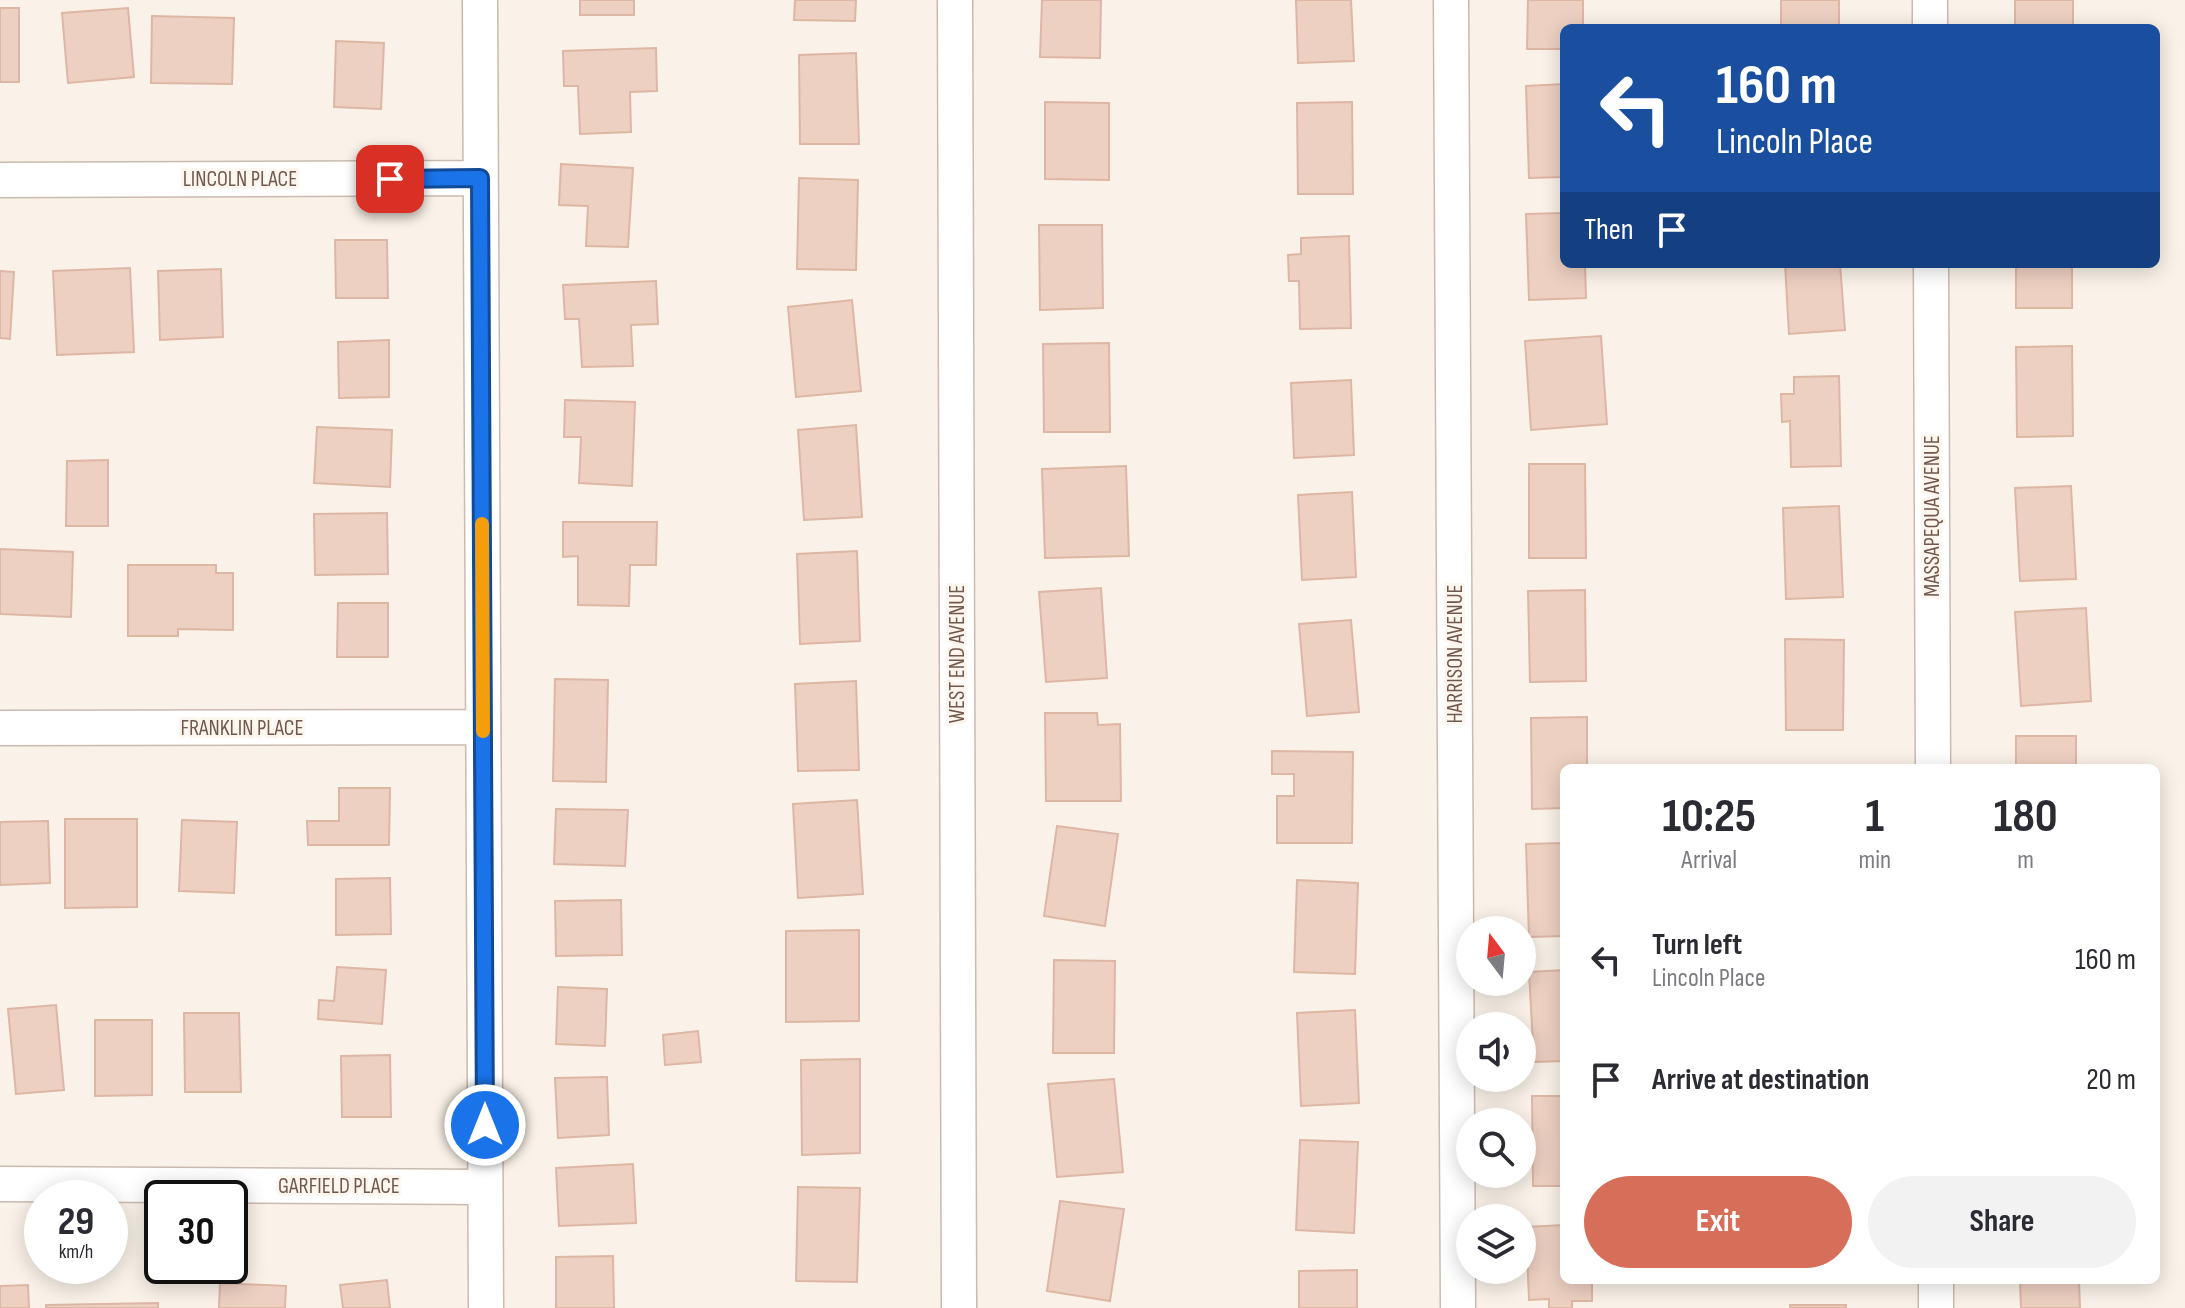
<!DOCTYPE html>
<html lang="en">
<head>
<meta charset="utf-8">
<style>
  :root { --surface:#fff; --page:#f2f2f3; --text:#2b2b33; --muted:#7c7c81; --accent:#d76e5a }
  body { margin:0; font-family:"Sofia Sans Condensed",sans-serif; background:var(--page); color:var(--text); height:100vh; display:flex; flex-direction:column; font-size:30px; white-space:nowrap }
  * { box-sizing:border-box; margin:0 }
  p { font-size:26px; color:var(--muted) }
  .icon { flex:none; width:44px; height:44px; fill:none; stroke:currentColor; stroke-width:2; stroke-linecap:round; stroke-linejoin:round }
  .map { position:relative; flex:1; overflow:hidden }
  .side { position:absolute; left:1560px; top:764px; width:600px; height:520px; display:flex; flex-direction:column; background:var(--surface); border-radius:12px; box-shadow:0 4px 20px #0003 }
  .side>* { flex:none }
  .guide { position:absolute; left:1560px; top:24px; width:600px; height:244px; border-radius:12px; box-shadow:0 4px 20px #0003; background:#1a4fa0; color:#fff; overflow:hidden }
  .needle { width:52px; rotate:344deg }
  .buttons { position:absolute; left:1456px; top:916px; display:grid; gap:16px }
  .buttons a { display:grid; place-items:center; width:80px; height:80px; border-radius:50%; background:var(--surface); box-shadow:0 4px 20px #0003; font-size:40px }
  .speed { position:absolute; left:24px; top:1180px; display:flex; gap:16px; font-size:40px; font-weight:700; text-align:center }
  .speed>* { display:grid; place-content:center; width:104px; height:104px; border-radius:50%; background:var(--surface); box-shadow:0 4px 20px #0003; line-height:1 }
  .speed small { font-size:20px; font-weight:400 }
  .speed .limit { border:4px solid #111; border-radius:12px; background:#fff; color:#111 }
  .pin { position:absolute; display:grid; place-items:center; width:68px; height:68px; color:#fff; margin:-34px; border-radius:16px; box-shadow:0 4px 12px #0006 }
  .me { position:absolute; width:88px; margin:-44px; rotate:0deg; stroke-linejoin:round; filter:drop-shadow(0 0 6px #0008) }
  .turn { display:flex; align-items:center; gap:28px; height:168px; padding:0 24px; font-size:36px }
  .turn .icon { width:104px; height:104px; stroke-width:2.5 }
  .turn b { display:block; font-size:56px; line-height:68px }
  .then { display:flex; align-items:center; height:76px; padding:0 24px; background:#0003; gap:16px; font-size:30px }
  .eta { display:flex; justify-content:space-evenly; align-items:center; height:136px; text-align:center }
  .eta b { font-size:48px; font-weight:700; line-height:56px }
  .button { display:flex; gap:16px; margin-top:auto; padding:16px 24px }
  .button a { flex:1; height:92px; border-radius:48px; background:var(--accent); color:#fff; font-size:32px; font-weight:700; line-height:92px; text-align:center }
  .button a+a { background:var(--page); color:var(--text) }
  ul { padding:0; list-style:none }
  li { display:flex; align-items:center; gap:24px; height:120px; padding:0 24px }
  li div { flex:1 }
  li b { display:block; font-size:30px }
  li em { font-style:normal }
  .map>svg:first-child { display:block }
</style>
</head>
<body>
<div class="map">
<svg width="2185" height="1308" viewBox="0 0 2185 1308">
  <rect width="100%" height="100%" fill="#faf2e8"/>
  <path fill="#edd0c2" stroke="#deb6a4" stroke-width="2" d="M580 0H634V15H580Z
    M795 0H856L855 21 794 20Z
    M1042 0H1101L1100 58 1040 57Z
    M1296 0H1351L1354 61 1298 63Z
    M1528 0H1583V28H1564V49H1527Z
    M1781 0H1839V28H1781Z
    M2015 0H2073V28H2015Z
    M0 8H19V82H0Z
    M128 8 134 77 68 83 62 13Z
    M152 16 234 18 232 84 151 83Z
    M336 41 384 43 381 109 334 107Z
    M656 48 657 91 630 92 631 132 580 134 578 86H564L563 51Z
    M856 53 859 144H800L799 55Z
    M1564 84V177L1529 178 1526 86Z
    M1045 102 1109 103V180L1045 179Z
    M1352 102 1353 194H1298L1297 103Z
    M561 164 633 168 628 247 586 246 588 206 559 205Z
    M799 178 858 180 856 270 797 269Z
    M1564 213V264H1585L1586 298 1529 300 1526 214Z
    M1039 225H1102L1103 308 1040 310Z
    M1349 236 1351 328 1300 329 1299 281H1289L1288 255 1301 254V238Z
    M335 240H387L388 298H336Z
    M1785 264H1840L1845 330 1789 334Z
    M2016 264H2072V308H2016Z
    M130 268 134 352 57 355 53 271Z
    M221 269 223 337 160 340 158 271Z
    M0 271 14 272 10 339 0 338Z
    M656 281 658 324 631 325 633 366 582 367 579 319H565L563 285Z
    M852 300 861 391 796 397 788 307Z
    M1601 336 1607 424 1531 430 1525 341Z
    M389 340V397L339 398 338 342Z
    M1109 343 1110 432H1044L1043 344Z
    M2072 346 2073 436 2017 437 2016 347Z
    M1839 376 1841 466 1791 467 1790 421 1782 422 1781 394H1794V377Z
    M1351 380 1354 455 1294 458 1291 383Z
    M565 400 635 402 632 486 579 483 581 437H564Z
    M856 425 862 517 804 520 798 430Z
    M317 427 392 430 390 487 314 483Z
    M108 460V526H66L67 461Z
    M1529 464H1585L1586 558H1529Z
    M1126 466 1129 556 1045 558 1042 469Z
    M2071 486 2076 579 2020 581 2015 488Z
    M1352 492 1356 577 1302 580 1298 495Z
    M1839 506 1843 597 1786 599 1783 508Z
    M387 513 388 574 315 575 314 514Z
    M563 522H657L656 565H630L629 606 578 605V556L563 557Z
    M0 549 73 552 71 617 0 614Z
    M857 551 860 641 800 644 797 554Z
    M128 565H216V573H233V630L178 629V636H128Z
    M1101 588 1107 678 1046 682 1039 592Z
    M1585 590 1586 681 1530 682 1528 591Z
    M338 603H388V657H337Z
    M2086 608 2091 701 2021 706 2015 612Z
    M1351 620 1359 712 1307 716 1299 624Z
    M1785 639 1844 640 1843 730H1786Z
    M555 679 608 680 606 782 553 781Z
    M856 681 859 770 798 771 795 684Z
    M1045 713H1097L1098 725 1120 724 1121 801H1046Z
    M1587 717V768H1564V808L1532 809 1531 718Z
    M2016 736H2076V768H2016Z
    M1272 751 1353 752 1352 843H1277V796H1294V774H1272Z
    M339 788H390L389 845H308L307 821H339Z
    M857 800 863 894 798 898 793 804Z
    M556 809 628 810 625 866 554 864Z
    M65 819H137V907L65 908Z
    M182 820 237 822 234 893 179 891Z
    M48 821 50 883 0 885V822Z
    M1057 826 1118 834 1105 926 1044 916Z
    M1564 843V936L1529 937 1526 844Z
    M390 878 391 934 336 935V879Z
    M1297 880 1358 883 1355 974 1294 972Z
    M621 900 622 955 556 956 555 901Z
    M859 930V1021L786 1022V931Z
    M1054 960 1115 961 1114 1053H1053Z
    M337 967 386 970 382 1024 318 1019 319 1000 334 1001Z
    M1564 970V1061L1534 1062 1529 972Z
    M558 987 607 989 605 1046 556 1044Z
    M56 1005 64 1090 16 1094 8 1009Z
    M1355 1010 1359 1103 1301 1106 1297 1013Z
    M184 1013H239L241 1092H185Z
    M95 1020H152V1095L95 1096Z
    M698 1031 701 1062 665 1065 663 1035Z
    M390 1055 391 1117H342L341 1056Z
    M860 1059V1153L802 1155 801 1060Z
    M607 1077 609 1135 558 1138 555 1078Z
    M1114 1079 1123 1172 1057 1177 1048 1084Z
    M1532 1096H1564V1186H1533Z
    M1300 1140 1358 1142 1354 1233 1296 1230Z
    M633 1164 636 1223 559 1226 556 1168Z
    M798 1187 860 1188 857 1282 796 1281Z
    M1060 1201 1124 1209 1110 1301 1047 1291Z
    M1564 1225V1280H1592V1301H1572V1308H1549V1299L1529 1300 1526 1227Z
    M613 1256 614 1308H556V1257Z
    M1357 1270V1308H1299V1271Z
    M387 1280 390 1308H343L340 1285Z
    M2020 1280H2079L2080 1308H2021Z
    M220 1283 286 1286 285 1308H219Z
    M28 1285 29 1308H0V1286Z
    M158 1303V1308H46V1305Z
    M1790 1305H1846V1308H1790Z"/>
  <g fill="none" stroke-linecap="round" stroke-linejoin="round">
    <g stroke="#cbbaaf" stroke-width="37">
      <path id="minor" d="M480 0 486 1308
        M955 0 959 1308
        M1451 0 1458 1308
        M1930 0V28
        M0 180 480 178
        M1931 264 1933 768
        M0 728 483 727
        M0 1184 485 1187
        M1936 1280V1308"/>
    </g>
    <use href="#minor" stroke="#fff" stroke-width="34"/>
  </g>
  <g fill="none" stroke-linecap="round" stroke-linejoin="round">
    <g stroke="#114b97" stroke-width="20">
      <path id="route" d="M390 179 480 178 485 1125"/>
    </g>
    <use href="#route" stroke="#1a73e8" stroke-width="14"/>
    <path stroke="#f59e0b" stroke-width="14" d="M482 524 483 731"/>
  </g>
  <g text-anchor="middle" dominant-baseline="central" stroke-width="6" stroke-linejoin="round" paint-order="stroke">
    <g font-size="22" fill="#71594e" stroke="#fdf6ee">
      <text x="240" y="179">LINCOLN PLACE</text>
      <text transform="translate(1932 516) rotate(-90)">MASSAPEQUA AVENUE</text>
      <text transform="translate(957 654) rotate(-90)">WEST END AVENUE</text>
      <text transform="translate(1455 654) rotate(-90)">HARRISON AVENUE</text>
      <text x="242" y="728">FRANKLIN PLACE</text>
      <text x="339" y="1186">GARFIELD PLACE</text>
    </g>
  </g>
</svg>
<div class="buttons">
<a><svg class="needle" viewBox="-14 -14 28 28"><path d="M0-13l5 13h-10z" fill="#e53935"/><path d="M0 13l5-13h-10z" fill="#7c7c81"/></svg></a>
<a><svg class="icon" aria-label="sound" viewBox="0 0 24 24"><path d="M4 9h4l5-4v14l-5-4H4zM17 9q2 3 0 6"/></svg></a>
<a><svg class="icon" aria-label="search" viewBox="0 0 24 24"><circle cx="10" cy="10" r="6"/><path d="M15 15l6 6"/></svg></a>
<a><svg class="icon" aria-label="layers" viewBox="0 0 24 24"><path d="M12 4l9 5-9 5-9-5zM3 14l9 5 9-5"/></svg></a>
</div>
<div class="speed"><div>29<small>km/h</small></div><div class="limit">30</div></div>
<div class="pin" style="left:390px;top:179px;background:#d93025"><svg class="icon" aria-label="arrive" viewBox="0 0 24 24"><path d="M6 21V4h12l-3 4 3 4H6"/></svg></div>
<svg class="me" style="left:485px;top:1125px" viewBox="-20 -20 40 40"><circle r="17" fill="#1a73e8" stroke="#fff" stroke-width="3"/><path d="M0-11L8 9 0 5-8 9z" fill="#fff"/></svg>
<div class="guide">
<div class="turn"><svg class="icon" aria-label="left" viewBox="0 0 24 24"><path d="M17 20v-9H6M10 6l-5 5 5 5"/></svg><div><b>160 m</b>Lincoln Place</div></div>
<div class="then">Then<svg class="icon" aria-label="arrive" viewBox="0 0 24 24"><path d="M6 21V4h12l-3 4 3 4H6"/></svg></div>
</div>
<section class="side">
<div class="eta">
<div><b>10:25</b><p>Arrival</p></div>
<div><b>1</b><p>min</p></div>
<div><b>180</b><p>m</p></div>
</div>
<ul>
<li><svg class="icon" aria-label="left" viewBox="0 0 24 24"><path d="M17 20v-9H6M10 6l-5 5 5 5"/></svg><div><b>Turn left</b><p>Lincoln Place</p></div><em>160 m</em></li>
<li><svg class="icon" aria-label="arrive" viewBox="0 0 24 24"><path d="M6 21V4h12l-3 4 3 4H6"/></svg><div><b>Arrive at destination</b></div><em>20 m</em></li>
</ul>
<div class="button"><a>Exit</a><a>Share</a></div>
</section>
</div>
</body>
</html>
